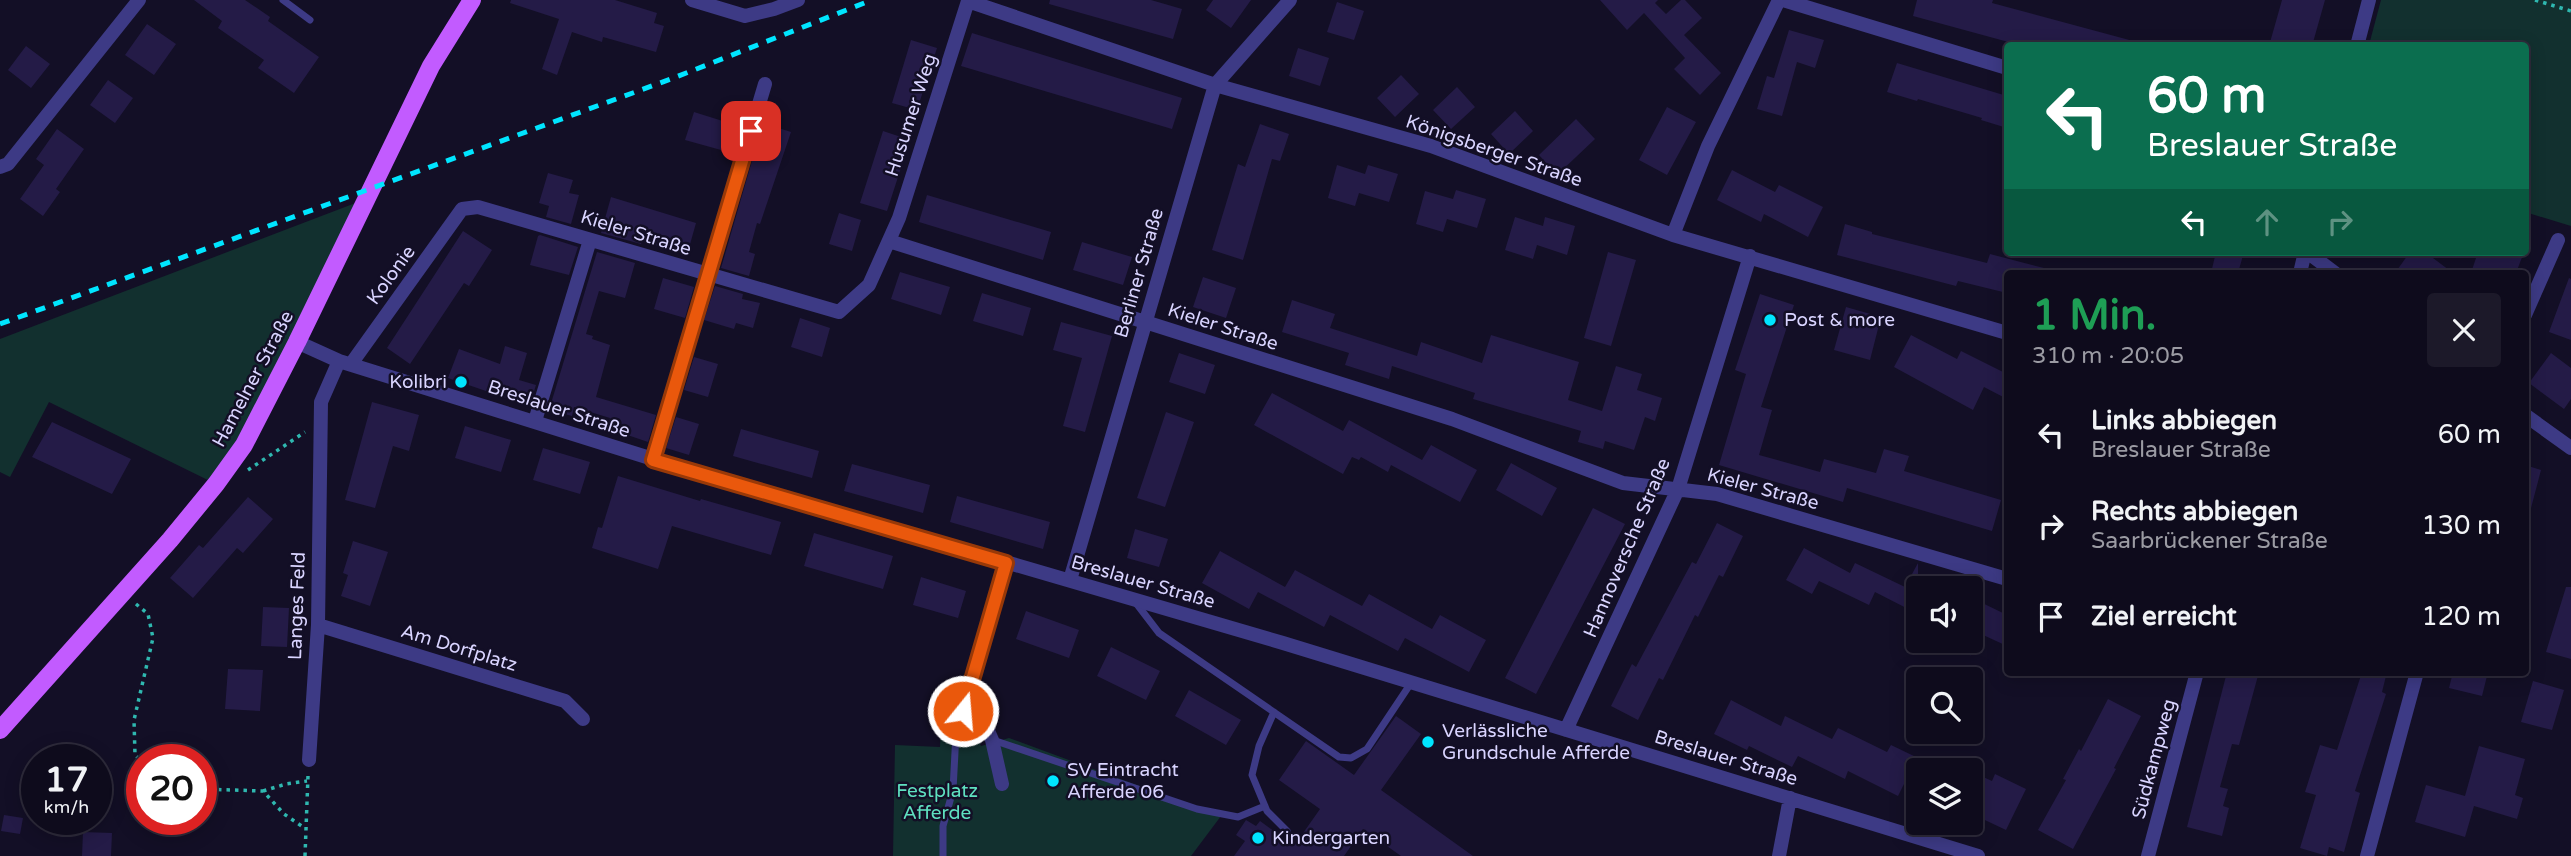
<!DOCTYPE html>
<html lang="de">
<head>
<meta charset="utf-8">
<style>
  :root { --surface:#0e0b1c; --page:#1c1929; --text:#f1f3f6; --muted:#9b9ba3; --line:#2e2b3b }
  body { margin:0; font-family:"Varela Round",sans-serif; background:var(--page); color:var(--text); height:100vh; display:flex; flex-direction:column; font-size:26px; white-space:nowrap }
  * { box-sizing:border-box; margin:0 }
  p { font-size:23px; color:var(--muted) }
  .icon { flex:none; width:38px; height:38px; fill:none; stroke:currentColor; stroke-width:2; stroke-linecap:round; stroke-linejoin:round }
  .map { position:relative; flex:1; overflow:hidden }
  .details { position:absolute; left:2004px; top:270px; width:525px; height:406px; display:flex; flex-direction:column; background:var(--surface); border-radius:7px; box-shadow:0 4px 18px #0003,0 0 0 2px var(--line) }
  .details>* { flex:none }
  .hud { position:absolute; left:2004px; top:42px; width:525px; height:214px; border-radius:7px; box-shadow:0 4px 18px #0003,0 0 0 2px var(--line); background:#0b6e4f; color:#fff; overflow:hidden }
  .buttons { position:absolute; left:1906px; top:576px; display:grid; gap:14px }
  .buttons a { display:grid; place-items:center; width:77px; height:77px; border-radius:7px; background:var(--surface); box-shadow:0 4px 18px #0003,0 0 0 2px var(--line); font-size:35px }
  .speed { position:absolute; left:21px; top:744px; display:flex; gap:14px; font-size:35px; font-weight:700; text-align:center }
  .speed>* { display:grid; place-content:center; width:91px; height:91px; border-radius:50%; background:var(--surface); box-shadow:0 4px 18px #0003,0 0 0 2px var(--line); line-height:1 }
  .speed small { font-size:18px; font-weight:400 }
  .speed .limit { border:10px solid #d22; background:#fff; color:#111 }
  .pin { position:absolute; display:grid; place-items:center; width:60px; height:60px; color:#fff; margin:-30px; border-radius:14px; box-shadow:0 4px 10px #0006 }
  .me { position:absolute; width:77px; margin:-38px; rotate:17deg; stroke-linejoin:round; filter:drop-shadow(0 0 5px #0008) }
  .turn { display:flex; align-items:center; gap:24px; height:147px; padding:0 28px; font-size:32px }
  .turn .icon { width:91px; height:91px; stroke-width:2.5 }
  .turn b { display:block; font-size:49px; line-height:60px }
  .lanes { display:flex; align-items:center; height:66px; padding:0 28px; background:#0003; justify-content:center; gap:35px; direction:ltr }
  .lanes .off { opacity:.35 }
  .round { display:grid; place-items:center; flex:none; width:74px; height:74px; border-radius:7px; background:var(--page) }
  .headline { display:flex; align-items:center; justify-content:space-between; height:119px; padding:0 28px }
  h1 { font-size:42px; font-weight:700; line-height:52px; color:#1e9e55 }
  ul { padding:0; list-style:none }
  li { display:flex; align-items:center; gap:21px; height:91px; padding:0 28px }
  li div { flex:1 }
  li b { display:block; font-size:26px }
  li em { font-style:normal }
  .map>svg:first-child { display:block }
</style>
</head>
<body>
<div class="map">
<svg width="2571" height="856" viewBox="0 0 2571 856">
  <rect width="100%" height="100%" fill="#130f26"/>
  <path fill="#12302f" d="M2381 0H2571V226L2525 212V46L2369 45Z
    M366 199 216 484 49 402 10 477 0 472V339Z
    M952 690 981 746 1009 738 1221 816 1191 856H893L895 745 940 747 941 723Z"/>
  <path fill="#241b47" d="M194 0H245L270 17 268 21 319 57 294 93 258 68 264 60 218 28 222 21Z
    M511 0H615L657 13 654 23 664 26 656 52 603 37 602 42 572 32 557 75 542 69 559 19 510 3Z
    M1050 0H1151L1182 9 1173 39 1049 4Z
    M1213 0H1251L1231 28 1206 10Z
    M1600 0H1658L1655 3 1666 14 1681 0H1685L1702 18 1684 35 1721 73 1700 95 1674 69 1685 58 1644 13 1627 30Z
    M1917 0H1993L1992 3 2133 41 2132 46H2023L1913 16Z
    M2282 0H2325L2312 46H2269Z
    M1337 2 1364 11 1354 40 1327 32Z
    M147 24 176 44 154 75 125 55Z
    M1789 30 1824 40 1815 68 1797 62 1782 116 1757 109 1767 76 1774 78Z
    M972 33 1182 98 1172 129 961 66Z
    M911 40 937 48 917 110 892 103Z
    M26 46 50 64 31 88 8 70Z
    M1298 48 1329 58 1320 86 1289 76Z
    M1897 63 2007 96V128L1981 120 1982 118 1918 99 1917 101 1887 92Z
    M1401 75 1419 94 1395 117 1377 98Z
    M108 80 133 98 115 123 90 105Z
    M1457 87 1475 107 1451 129 1433 110Z
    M1667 107 1696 122 1667 175 1639 160Z
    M1515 111 1533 131 1509 154 1491 134Z
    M694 112 729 123 721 150 685 140Z
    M1576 119 1595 139 1557 175 1539 155Z
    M763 123 791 132 760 224 757 223 749 252 755 254 749 276 721 268Z
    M1260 124 1289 134 1280 161 1272 159 1243 260 1212 250 1238 164 1245 167Z
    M57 129 84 149 56 189 60 192 43 216 20 199 44 165 36 159Z
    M883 131 910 140 887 211 860 203Z
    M1337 165 1365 174 1368 165 1398 174 1389 202 1359 193 1355 206 1328 198Z
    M1732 170 1775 192 1779 185 1823 207 1808 237 1764 214 1761 222 1717 200Z
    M548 173 573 180 569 193 579 195 571 224 546 217 549 206 539 203Z
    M1456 190 1486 199 1477 228 1447 219 1443 232 1416 224 1425 191 1453 199Z
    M927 195 1051 232 1043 260 919 222Z
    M611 197 696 223 687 255 642 241 641 244 601 233Z
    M839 213 861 220 852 251 829 244Z
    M1515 217 1543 226 1545 217 1575 226 1567 255 1537 245 1533 259 1505 250Z
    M1845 224 1872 232V234L1987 263 1990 254 2044 268 2043 273H2007V293L1958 281 1956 286 1837 255Z
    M463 231 492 250 469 286 464 283 410 364 387 348Z
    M540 235 578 247 569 275 530 265 538 236Z
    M1082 242 1132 257 1123 285 1073 270Z
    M597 252 635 263 625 298 599 291 586 334 593 336 592 339 610 345 596 397 656 415 648 442 607 428 610 418 574 407 572 416 549 410Z
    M1608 252 1636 260 1611 346 1584 338Z
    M2216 252H2244L2238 273H2211Z
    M2410 252H2425L2453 273H2395Z
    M2478 252H2524L2516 273H2471Z
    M900 272 950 287 941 315 891 299Z
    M1203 277 1236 288 1226 318 1193 307Z
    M663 278 694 287 685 318 654 309Z
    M2569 278 2571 279V340L2549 332Z
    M715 286 743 294 742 299 760 303 753 328 736 323 734 329 704 320Z
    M982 293 1031 308 1023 336 973 321Z
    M1760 294 1794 305 1761 407 1772 410 1759 455 1820 472 1824 459 1876 473 1884 449 1909 456 1904 471 2001 500 1992 531 1847 488 1843 502 1719 465 1746 374 1735 370Z
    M1292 300 1335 314 1330 328 1417 356 1421 342 1482 363 1491 335 1579 362 1568 400 1602 411 1616 366 1642 374 1637 390 1662 398 1655 421 1645 417 1634 450 1605 441 1603 449 1578 442 1581 431 1473 399 1475 393 1392 366 1389 379 1345 365 1349 353 1282 332Z
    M1846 307 1881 317 1870 360 1834 350Z
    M800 318 830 328 822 357 791 347Z
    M1061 322 1112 336 1085 432 1063 426 1082 358 1053 350Z
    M1911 335 1957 359 1961 351 2007 374V399L1984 387 1973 410 1894 367Z
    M505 346 527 353 519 380 536 385 531 401 514 396 512 400 448 378 459 349 500 364Z
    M1179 353 1215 365 1205 394 1169 382Z
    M2551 353 2571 368V399L2564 409 2529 383Z
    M694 357 718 364 708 397 684 390Z
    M1272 393 1343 431 1349 420 1422 460 1431 445 1477 470 1460 502 1391 465 1388 472 1361 457 1359 460 1352 457 1343 474 1254 425Z
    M372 402 419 415 409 451 393 446 375 508 345 500Z
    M1166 412 1194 422 1165 507 1137 498Z
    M676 417 699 424 689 455 666 448Z
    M52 422 131 459 112 494 32 457Z
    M465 426 511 440 501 472 455 458Z
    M741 429 819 451 812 478 733 456Z
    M543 448 590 462 580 494 533 480Z
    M1511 463 1557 488 1542 516 1496 490Z
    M852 464 930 485 923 513 844 491Z
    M2525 465 2541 470 2530 512 2525 511Z
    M618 476 700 501 701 499 781 522 771 555 672 526 658 569 592 548 598 527 602 528Z
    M957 496 1050 522 1043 549 950 522Z
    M248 497 273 519 243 553 237 548 193 598 170 578 199 545 203 548Z
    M1593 508 1625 524 1536 694 1505 678Z
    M1717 523 1743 536 1723 577 1719 575 1698 617 1695 615 1663 680 1659 678 1638 720 1611 706 1632 664 1636 667 1692 562 1696 564Z
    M1135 529 1168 539 1159 567 1127 558Z
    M814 533 893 556 883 589 804 566Z
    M353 541 388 552 370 606 341 596 348 575 343 573Z
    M1804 548 1850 573 1855 563 1905 587 1918 563V614L1875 592 1869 605 1819 581 1812 594 1786 580Z
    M1220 551 1285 587 1295 570 1362 606 1369 594 1432 629 1440 615 1486 640 1469 672 1405 638 1398 651 1330 615 1324 627 1258 592 1249 609 1202 583Z
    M921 577 966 591 958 618 913 605Z
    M2566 587H2571V659L2546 652Z
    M1970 597 2007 615V646L1981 634 1970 656Z
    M263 607 289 608 287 647 261 646Z
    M1026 611 1079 630 1069 658 1016 639Z
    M1111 647 1160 671 1146 700 1097 676Z
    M228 669 263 670 260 711 225 709Z
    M2227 672H2259L2239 745 2232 744 2220 787 2228 789 2223 806 2229 808 2222 836 2187 827Z
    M2362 672H2387L2382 692 2386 694 2355 791 2360 793 2344 852 2329 847 2327 856 2300 848 2316 795 2305 792 2320 745 2337 750Z
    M2453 672H2488L2482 696 2449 688Z
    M2533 681 2564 690 2552 730 2521 722Z
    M1189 690 1241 720 1226 745 1175 716Z
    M2108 699 2141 716 2114 768 2116 769 2073 849 2038 830 2066 780 2063 779 2079 749 2081 751Z
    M1731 700 1781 726 1785 716 1832 739 1838 728 1887 752 1891 745 1943 770H1911L1898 796 1848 771 1845 779 1798 756 1792 767 1749 746 1747 750 1714 734Z
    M1396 716 1421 734 1381 790 1473 856H1401L1363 829 1344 856H1234L1245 841 1236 835 1246 820 1256 826 1260 821 1294 846 1320 809 1279 780 1306 741 1354 775Z
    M2479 746 2525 759 2515 795 2523 798 2517 819 2474 806 2465 837 2415 822 2426 785 2465 796Z
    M1970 771 1992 781 1995 774 2026 789 2006 830 1970 813Z
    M4 815 23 818 20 834 1 831Z
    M83 832 112 833 111 856H82Z"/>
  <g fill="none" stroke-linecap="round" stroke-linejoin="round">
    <path stroke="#2fb8b0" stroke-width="3.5" stroke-dasharray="3.5 5" stroke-linecap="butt" d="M2535 0 2571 11
      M248 470 305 432
      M136 604 148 614 153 638 134 720 135 755 142 762
      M201 789 263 791 284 814 306 829
      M263 791 286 784 307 781
      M305 856 308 776"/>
    <path stroke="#3d3a85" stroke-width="7" d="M283 0 310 20
      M1136 603 1159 633 1339 757 1351 758 1367 749 1411 683
      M1274 712 1259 746 1252 775 1267 811 1287 831
      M993 740 1197 809 1238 817 1265 806
      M943 856V826L953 790 956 733 970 690"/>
    <path stroke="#3d3a85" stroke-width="14" d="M692 0 745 16 774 9 798 0
      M1783 0 2007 68
      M2357 46 2369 0
      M0 167 8 164 139 0
      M1673 235 1708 146 1779 0
      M889 241 1452 419 1623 483 1717 494 2007 579
      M2307 252 2335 273
      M2300 273 2305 252
      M2525 315 2558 240
      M297 342 339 361 653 459 1283 643 1978 856
      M351 364 462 209 478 207 839 312 869 285 899 218 968 1 1215 85 1431 146 1673 235 2007 333
      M2525 415 2571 448
      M535 421 590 240
      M653 459 765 84
      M1070 580 1215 85 1290 0
      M318 625 565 701 583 719
      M1566 730 1678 489 1750 256
      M309 760 318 625 321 402 339 361
      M1002 784 992 740 970 689 1006 563
      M1779 856 1790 798
      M2148 856 2197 672
      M2367 856 2417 672"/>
    <path stroke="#c25bff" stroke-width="18" d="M0 730 170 540 216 484 244 445 297 342 431 66 472 0"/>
    <path stroke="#00e5ff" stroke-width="5" stroke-dasharray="10 9" stroke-linecap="butt" d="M0 324 671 79 872 0"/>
  </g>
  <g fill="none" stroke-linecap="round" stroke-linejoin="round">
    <g stroke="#983908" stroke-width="18">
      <path id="route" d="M751 131 653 460 1006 563 963 711"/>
    </g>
    <use href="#route" stroke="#ea580c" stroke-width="12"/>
  </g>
  <g fill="#00e5ff" stroke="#130f26" stroke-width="2.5">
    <circle cx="1770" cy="320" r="7"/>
    <circle cx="461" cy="382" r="7"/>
    <circle cx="1428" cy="742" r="7"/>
    <circle cx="1053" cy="781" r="7"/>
    <circle cx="1258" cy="838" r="7"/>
  </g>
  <g text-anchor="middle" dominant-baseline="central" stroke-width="5" stroke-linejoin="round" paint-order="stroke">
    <g font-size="19" fill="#d9d4ff" stroke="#130f26">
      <text transform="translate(911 115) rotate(-72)">Husumer Weg</text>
      <text transform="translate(1494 151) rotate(19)">Königsberger Straße</text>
      <text transform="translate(636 233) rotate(17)">Kieler Straße</text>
      <text transform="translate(1139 273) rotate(-74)">Berliner Straße</text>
      <text transform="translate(391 275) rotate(-54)">Kolonie</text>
      <text transform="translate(1223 327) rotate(18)">Kieler Straße</text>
      <text transform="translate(253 379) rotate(-62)">Hamelner Straße</text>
      <text transform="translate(559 409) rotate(18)">Breslauer Straße</text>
      <text transform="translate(1763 489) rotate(15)">Kieler Straße</text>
      <text transform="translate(1627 548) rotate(-67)">Hannoversche Straße</text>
      <text transform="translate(1143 582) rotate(16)">Breslauer Straße</text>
      <text transform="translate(297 606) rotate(-88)">Langes Feld</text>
      <text transform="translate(459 648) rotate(17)">Am Dorfplatz</text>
      <text transform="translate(1726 758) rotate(17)">Breslauer Straße</text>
      <text transform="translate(2154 759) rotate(-75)">Südkampweg</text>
    </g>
    <g font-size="19" fill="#d9d4ff" stroke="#130f26" text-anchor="start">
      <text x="1784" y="320">Post &amp; more</text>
      <text x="447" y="382" text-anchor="end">Kolibri</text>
      <text x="1442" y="731">Verlässliche<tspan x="1442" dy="22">Grundschule Afferde</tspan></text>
      <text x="1067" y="770">SV Eintracht<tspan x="1067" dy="22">Afferde 06</tspan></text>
      <text x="1272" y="838">Kindergarten</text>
    </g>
    <g font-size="19" fill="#5fe0c0" stroke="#130f26">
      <text x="937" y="791">Festplatz<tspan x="937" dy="22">Afferde</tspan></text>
    </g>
  </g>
</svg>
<div class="buttons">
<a><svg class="icon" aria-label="sound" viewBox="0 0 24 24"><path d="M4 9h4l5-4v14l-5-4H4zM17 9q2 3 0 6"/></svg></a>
<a><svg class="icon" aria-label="search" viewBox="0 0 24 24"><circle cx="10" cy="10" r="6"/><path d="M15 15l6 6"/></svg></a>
<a><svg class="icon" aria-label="layers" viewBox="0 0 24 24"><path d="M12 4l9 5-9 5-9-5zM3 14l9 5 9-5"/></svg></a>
</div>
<div class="speed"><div>17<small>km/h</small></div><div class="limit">20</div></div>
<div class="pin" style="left:751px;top:131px;background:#d93025"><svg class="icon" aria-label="arrive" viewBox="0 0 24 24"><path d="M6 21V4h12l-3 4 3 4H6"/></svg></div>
<svg class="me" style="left:963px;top:711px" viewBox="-20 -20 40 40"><circle r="17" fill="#ea580c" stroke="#fff" stroke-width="3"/><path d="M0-11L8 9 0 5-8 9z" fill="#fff"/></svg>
<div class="hud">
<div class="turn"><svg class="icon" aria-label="left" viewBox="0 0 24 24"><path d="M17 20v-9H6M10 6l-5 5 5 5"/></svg><div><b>60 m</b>Breslauer Straße</div></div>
<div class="lanes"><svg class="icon" aria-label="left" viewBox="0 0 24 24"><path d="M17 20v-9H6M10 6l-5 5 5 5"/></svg><svg class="icon off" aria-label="ahead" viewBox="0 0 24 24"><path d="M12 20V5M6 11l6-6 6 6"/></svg><svg class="icon off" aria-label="right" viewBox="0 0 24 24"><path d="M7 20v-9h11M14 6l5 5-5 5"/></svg></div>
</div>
<section class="details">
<div class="headline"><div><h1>1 Min.</h1><p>310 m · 20:05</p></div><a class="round"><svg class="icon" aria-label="close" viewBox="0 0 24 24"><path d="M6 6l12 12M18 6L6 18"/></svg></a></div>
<ul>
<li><svg class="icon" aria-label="left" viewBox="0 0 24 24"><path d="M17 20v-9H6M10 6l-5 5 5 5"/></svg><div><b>Links abbiegen</b><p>Breslauer Straße</p></div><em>60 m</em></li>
<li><svg class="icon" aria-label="right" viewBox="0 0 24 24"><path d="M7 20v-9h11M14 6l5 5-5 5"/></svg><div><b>Rechts abbiegen</b><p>Saarbrückener Straße</p></div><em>130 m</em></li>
<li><svg class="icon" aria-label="arrive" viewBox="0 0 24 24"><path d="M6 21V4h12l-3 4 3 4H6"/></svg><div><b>Ziel erreicht</b></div><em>120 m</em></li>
</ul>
</section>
</div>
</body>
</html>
